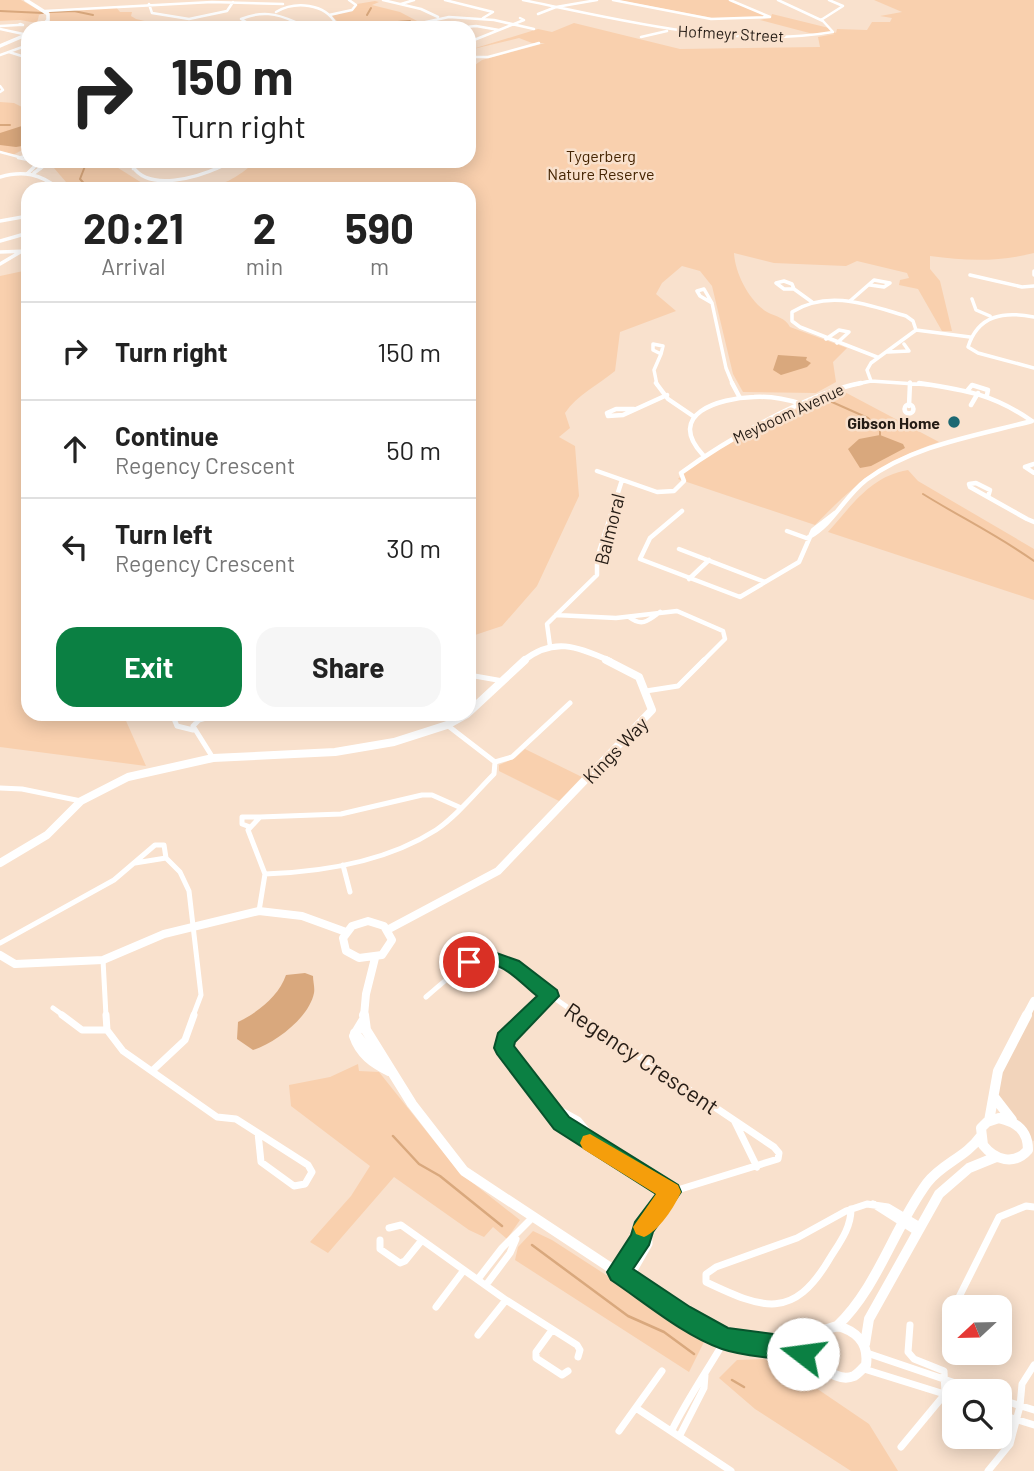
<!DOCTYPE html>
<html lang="en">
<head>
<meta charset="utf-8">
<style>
  :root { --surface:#fff; --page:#f6f6f6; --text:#222; --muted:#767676; --line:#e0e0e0; --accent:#0b8043 }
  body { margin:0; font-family:Barlow,sans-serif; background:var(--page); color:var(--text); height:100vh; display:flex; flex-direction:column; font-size:26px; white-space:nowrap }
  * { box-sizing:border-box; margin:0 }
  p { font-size:23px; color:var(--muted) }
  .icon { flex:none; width:38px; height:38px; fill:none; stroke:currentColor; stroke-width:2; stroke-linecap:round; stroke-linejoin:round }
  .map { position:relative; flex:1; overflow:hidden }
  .details { position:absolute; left:21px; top:182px; width:455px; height:539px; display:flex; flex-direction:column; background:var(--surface); border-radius:21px; box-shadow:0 4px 18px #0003 }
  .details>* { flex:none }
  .hud { position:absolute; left:21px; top:21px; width:455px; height:147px; border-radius:21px; box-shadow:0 4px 18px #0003; background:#fff; color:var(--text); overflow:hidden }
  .needle { width:46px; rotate:248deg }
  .fabs { position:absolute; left:942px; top:1295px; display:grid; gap:14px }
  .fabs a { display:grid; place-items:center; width:70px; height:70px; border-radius:14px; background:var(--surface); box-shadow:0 4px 18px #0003; font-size:35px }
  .pin { position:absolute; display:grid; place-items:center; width:60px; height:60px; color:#fff; margin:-30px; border:4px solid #fff; border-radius:50%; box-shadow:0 2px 7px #0007 }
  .me { position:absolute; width:77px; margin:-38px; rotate:285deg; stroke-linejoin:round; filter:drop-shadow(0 0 5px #0008) }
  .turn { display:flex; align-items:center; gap:24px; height:147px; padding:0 35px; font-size:32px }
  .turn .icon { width:91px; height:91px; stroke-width:2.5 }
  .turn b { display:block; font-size:49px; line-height:60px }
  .eta { display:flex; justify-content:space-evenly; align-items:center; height:119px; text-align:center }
  .eta b { font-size:42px; font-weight:700; line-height:49px }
  .primary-button { display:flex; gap:14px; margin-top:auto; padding:14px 35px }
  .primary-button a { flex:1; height:80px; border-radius:21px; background:var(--accent); color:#fff; font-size:28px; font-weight:700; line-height:80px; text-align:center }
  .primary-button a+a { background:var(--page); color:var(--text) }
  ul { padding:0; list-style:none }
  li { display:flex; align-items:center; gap:21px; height:98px; padding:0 35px; border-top:2px solid var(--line) }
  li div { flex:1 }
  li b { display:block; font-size:26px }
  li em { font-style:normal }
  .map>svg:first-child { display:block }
</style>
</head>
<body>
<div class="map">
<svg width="1034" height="1471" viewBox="0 0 1034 1471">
  <rect width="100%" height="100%" fill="#f9e1cd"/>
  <path fill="#f2d4bb" d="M1034 1001V1141L1028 1139 995 1093 997 1075Z"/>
  <path fill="#f9d0ae" d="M0 0H21L44 13 39 15 37 23 20 20 0 21Z
    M618 0H728L771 17 772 14 829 28 836 33 837 29 867 30 872 22H890L892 18 880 16 902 12 874 0H1034V253C998 262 967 261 930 256V269L940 281 952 331H942L918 289 899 285 900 280 909 278 907 273 857 261 846 266 774 263 734 253C735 273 749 301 767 312 776 317 785 317 790 327L847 348 833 362 836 382 816 393 743 392 733 374 712 286 700 271 682 266 662 283 656 294 676 311 620 332 615 371C598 385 577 395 565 413L570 428 559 437 575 446 579 496 537 586 502 626 469 637V189H196C221 187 238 178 256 161H469V90L472 67 482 60 545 43H532L519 38 469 50 538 29 552 32 574 23 680 49 820 47 818 37 835 34 817 35 760 20 769 18H713Z
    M375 1 379 2 372 5 400 12 419 22 395 28H334L338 22 332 16 352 10 357 4Z
    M116 7 120 12H132L131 16 136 19 175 28H43L50 21 49 12 52 11Z
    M0 102 14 103 28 110V151L24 149 13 155 0 151Z
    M48 161H107L150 188 164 189H72Z
    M28 270V714H123L146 766 0 747V276Z
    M839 389 939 442C881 462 857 482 815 525L678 479 694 463 726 443Z
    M908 470 918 481 1034 549V600L828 532C852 505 871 476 908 470Z
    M525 749 582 777 559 801 499 771V765L515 758Z
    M358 1064 359 1071 379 1072 459 1172 520 1220 507 1239 493 1227 484 1237 469 1230 394 1177 328 1253 310 1242 351 1196 370 1166 291 1106 289 1085 330 1077Z
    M533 1231 552 1240 668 1315 704 1342 689 1372 515 1260 518 1247Z
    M764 1359 794 1373 869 1424 898 1471H851L755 1409 719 1378 737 1360Z"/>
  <path fill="#d9a87d" d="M28 124V145L16 147 0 145V133Z
    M778 355 807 357 806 360 811 363 807 367 781 375 773 370Z
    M880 435 903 444 905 448 871 466 860 468 848 449 859 439Z
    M305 973 313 976C313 981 315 988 314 993 309 1018 275 1043 253 1050L237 1039 238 1022C257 1013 279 996 286 975Z"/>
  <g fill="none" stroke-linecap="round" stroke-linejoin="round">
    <path stroke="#d9a87d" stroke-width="2" d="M0 11 43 13
      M50 12 74 11 93 15
      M367 15 371 8
      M122 22 151 28
      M385 23 410 21
      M338 24H365
      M181 28H191
      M317 28 333 25
      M0 125H10
      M87 161 80 179 89 189
      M823 398 868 418 880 430V435
      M923 494C960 517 999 536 1034 561"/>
    <path stroke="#d9a87d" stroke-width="2.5" d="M393 1136 419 1164 440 1176 502 1226
      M532 1245 628 1316 664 1332 694 1354
      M732 1380 744 1387"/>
    <path stroke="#fff" stroke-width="2.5" d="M383 0 421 9 438 17
      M445 0 493 12 483 18
      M523 0C622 20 732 49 833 32L823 21 778 0
      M613 0 711 19 770 17
      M730 0 770 17
      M149 4 152 13 189 19 227 11 233 2
      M401 4 414 0
      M45 11 212 2 283 4
      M276 12C295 1 325 3 336 24L332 28
      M538 14 556 7 597 0
      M329 15 352 10 356 5 349 0
      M821 20 843 6 829 0
      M20 24 23 25H18Z
      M0 26 18 25
      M256 28 241 19C261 11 276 13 295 22L292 28
      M398 28 449 17 494 20 534 29
      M456 28 476 26 499 30
      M0 29 28 35
      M641 37 667 31
      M469 42 524 20 520 18
      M9 52 28 58
      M0 55 28 45
      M469 57H488L539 43
      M0 86 3 90 0 92
      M0 152 19 157
      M28 155 18 158 28 160
      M32 161 37 165 32 169
      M114 161H145
      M40 169 44 166 42 161
      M133 169 135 161
      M216 169 230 161"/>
    <path stroke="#fff" stroke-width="3.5" d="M133 167C150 192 198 177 220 167
      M28 173 34 167
      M34 173 42 167
      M0 177C23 170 41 174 59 189
      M0 221 28 216
      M0 241 28 233
      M0 252 28 251
      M0 264 22 251
      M1034 271V275
      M970 275 1022 287 1034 286
      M784 281 792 284 794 289H784L776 283Z
      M704 289 712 303 700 296 697 291Z
      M794 289 812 302
      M972 299 976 310 990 316
      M850 301 874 280 890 283 884 287 870 285
      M712 303 726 368 733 385
      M1034 317C1004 311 978 315 968 347L978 353 1034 368
      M916 330 970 337
      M826 339 839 330 849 332 837 343
      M653 344 663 346 661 354 653 350Z
      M888 352 909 351 904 344
      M877 357 800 327 792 321V312C829 289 868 305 906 316L913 321 916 330
      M871 381 867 370 871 363 916 330
      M657 385 654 370 661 354
      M852 385 871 381 930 385
      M910 385V382"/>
    <path stroke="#fff" stroke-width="4.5" d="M656 383 668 399 693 416
      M732 383 740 398
      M919 383C965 390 993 394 1032 421
      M967 391 972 385 988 390 987 395
      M904.5 409a4.5 4.5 0 1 1 9 0a4.5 4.5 0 1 1-9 0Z
      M971 405 978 393
      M909 406 910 383
      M608 416 623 415 667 395
      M608 416 607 413 616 409H634
      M703 455C665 414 719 398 754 397 770 396 786 399 802 404
      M1034 464 1025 467 1034 473
      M597 471 657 492 674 491 684 481 681 473C725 441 808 393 861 383
      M988 497 990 490 976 483 969 484 970 487 1027 519 1034 522
      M682 511 650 538 640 559 740 597 799 562 813 530 835 513
      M787 531 809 539
      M809 537C833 524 844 497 866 480 914 445 975 436 1032 421
      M679 549 765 582
      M689 579 709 560
      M556 615 616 618 677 611 723 631 725 639 703 661
      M629 617C642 627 648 621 660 612
      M550 646 547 624 597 575V558L622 480"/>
    <path stroke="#fff" stroke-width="5" d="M469 675 503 681
      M646 691 678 686 704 660
      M172 714 177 726 193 730
      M177 714 199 720
      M213 758 193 726 199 720 220 714
      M495 762 512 757 570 703
      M0 788 22 789 81 801
      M250 827 242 824V817H260
      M135 863 166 858
      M343 865 350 892
      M265 874C323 872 386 862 436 830 457 816 476 792 494 774L495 762 447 725
      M259 911 265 874 248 830 260 817 341 814 422 795H432L459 807
      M0 943 114 880 155 845H164L166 858 180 872 189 891 201 995 193 1016
      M103 960 106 1016
      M457 974 509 966
      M550 995 580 1016
      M426 997C488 943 487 946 550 995
      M53 1008 64 1016
      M528 1016 550 995"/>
    <path stroke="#fff" stroke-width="7" d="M62 1015 82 1030H107
      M106 1015 107 1030 123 1051 217 1117 236 1119 258 1133
      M530 1015 505 1039 503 1045 562 1123 671 1192 778 1159 779 1153 774 1147 578 1015
      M153 1070 185 1040 194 1015
      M547 1103 578 1120 600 1147
      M735 1122 757 1167
      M258 1133 308 1165 312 1172 305 1184 294 1186 261 1162Z
      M873 1204 917 1232
      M851 1209C851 1228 840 1242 830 1258 793 1321 763 1309 706 1282V1274L716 1267 797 1238 846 1211 867 1204 888 1207 920 1226
      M389 1228 401 1225 506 1300 577 1345 580 1350 578 1357
      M380 1240V1249L400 1263 405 1261 422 1240
      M614 1269 671 1192
      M619 1272 636 1249 642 1232
      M478 1279 502 1248 532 1218
      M629 1279 649 1244 648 1221
      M486 1285 510 1253 516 1239
      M436 1307 464 1270
      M954 1307 999 1217 1026 1206 1034 1207
      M950 1316 954 1308
      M552 1330 536 1352V1358L562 1375 568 1371
      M478 1335 506 1300
      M867 1353 979 1391
      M864 1369 954 1397
      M999 1399 1034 1410
      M636 1408 731 1471
      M999 1414 1034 1425
      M672 1430C688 1398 707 1371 725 1340
      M619 1431 662 1371
      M680 1435 704 1388 705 1375
      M901 1447 945 1394 944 1371 914 1359 908 1352 910 1325
      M988 1471 1010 1444 1020 1406 1022 1384 1034 1365"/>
    <path stroke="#fff" stroke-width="3.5" d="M26 0 48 14V20L41 28
      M0 46 28 34"/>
    <path stroke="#fff" stroke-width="6" d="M523 661C553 637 577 646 610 661"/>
    <path stroke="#fff" stroke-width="8" d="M469 712 525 660
      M0 863 47 835 81 801 128 777 213 758 335 752 394 742 447 725 467 714
      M368 921 384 926 392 940 382 955 359 958 346 951 343 938 352 926Z
      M389 929 498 871 652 710 639 677 606 660
      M0 955 15 964 103 960 164 934 259 911 302 916 346 932
      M364 1016 366 994 375 958
      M1026 1016 1034 1001"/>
    <path stroke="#fff" stroke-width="10" d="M364 1015 366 1030 412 1104 464 1171 682 1315 725 1339 781 1346 818 1360
      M363 1021 354 1036C360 1054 373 1063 389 1071
      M355 1033 377 1063
      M995 1098 1012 1120
      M999 1118C1017 1122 1028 1131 1028 1150 1014 1166 995 1160 983 1145L981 1128 987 1122Z
      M989 1121 998 1071 1027 1015
      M837 1326C878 1287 893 1229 927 1183 941 1164 966 1157 980 1137
      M837 1326C857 1331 869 1344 866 1365 863 1368 858 1374 854 1376 831 1386 801 1349 821 1332 825 1329 832 1328 837 1326Z
      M865 1344 869 1319 939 1194 969 1168 996 1157
      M785 1346 817 1337"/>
  </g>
  <path fill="#0b8043" stroke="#07532c" stroke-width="2" d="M488 950 519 961 557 990 559 996 515 1042 514 1046 569 1117 678 1185 681 1192 653 1232 649 1245 633 1269 690 1307 728 1328 781 1335 811 1346 815 1354 811 1362 803 1365C777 1356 748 1358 722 1349 684 1336 644 1302 611 1280L607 1272 631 1235 635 1222 656 1194 554 1129 497 1054 494 1048 498 1033 537 996C524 986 507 966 490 964 480 964 473 971 463 967L460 962 463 957Z"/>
  <path fill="#f59e0b" d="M590 1134 678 1185 681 1192C675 1206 659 1231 644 1237L636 1234 633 1227 656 1194 583 1149 580 1143 583 1136Z"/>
  <circle fill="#1d6872" stroke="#f9e1cd" stroke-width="2.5" cx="954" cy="422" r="7"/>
  <g text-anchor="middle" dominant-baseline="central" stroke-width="5" stroke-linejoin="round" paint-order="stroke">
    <g font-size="16" fill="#251c15" stroke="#f9e1cd">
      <text transform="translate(731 33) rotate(3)">Hofmeyr Street</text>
      <text transform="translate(788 413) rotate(-25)">Meyboom Avenue</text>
    </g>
    <g font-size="16" fill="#452402" stroke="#f9e1cd">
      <text x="601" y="155">Tygerberg<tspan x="601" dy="18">Nature Reserve</tspan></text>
    </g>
    <g font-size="16" font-weight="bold" fill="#251c15" stroke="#f9e1cd" text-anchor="end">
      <text x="940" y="422">Gibson Home</text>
    </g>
    <g font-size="19" fill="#251c15" stroke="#f9e1cd">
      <text transform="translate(609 529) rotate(-76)">Balmoral</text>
      <text transform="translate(615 750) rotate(-46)">Kings Way</text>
    </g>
    <g font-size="23" fill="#251c15" stroke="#f9e1cd">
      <text transform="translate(642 1058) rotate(34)">Regency Crescent</text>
    </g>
  </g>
</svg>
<div class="fabs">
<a><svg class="needle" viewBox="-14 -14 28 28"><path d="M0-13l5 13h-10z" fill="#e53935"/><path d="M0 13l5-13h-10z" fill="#767676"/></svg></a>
<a><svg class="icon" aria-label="search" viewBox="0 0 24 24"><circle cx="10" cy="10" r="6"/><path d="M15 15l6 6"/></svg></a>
</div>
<div class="pin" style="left:469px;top:962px;background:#d93025"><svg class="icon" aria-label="arrive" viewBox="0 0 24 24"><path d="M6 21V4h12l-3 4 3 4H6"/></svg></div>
<svg class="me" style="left:803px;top:1354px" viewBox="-20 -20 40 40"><circle r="19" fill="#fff"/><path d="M0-13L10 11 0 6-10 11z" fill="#0b8043"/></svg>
<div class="hud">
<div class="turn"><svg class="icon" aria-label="right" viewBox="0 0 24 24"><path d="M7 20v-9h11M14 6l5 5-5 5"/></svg><div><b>150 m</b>Turn right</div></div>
</div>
<section class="details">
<div class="eta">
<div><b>20:21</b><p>Arrival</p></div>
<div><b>2</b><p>min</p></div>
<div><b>590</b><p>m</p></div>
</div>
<ul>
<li><svg class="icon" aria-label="right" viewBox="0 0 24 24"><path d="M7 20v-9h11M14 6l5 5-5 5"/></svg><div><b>Turn right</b></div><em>150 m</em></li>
<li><svg class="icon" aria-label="ahead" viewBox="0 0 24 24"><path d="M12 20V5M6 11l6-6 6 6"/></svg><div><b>Continue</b><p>Regency Crescent</p></div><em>50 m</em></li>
<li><svg class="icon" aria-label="left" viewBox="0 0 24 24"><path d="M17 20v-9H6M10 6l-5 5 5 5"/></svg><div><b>Turn left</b><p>Regency Crescent</p></div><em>30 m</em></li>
</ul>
<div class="primary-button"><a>Exit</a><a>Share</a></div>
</section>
</div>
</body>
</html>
